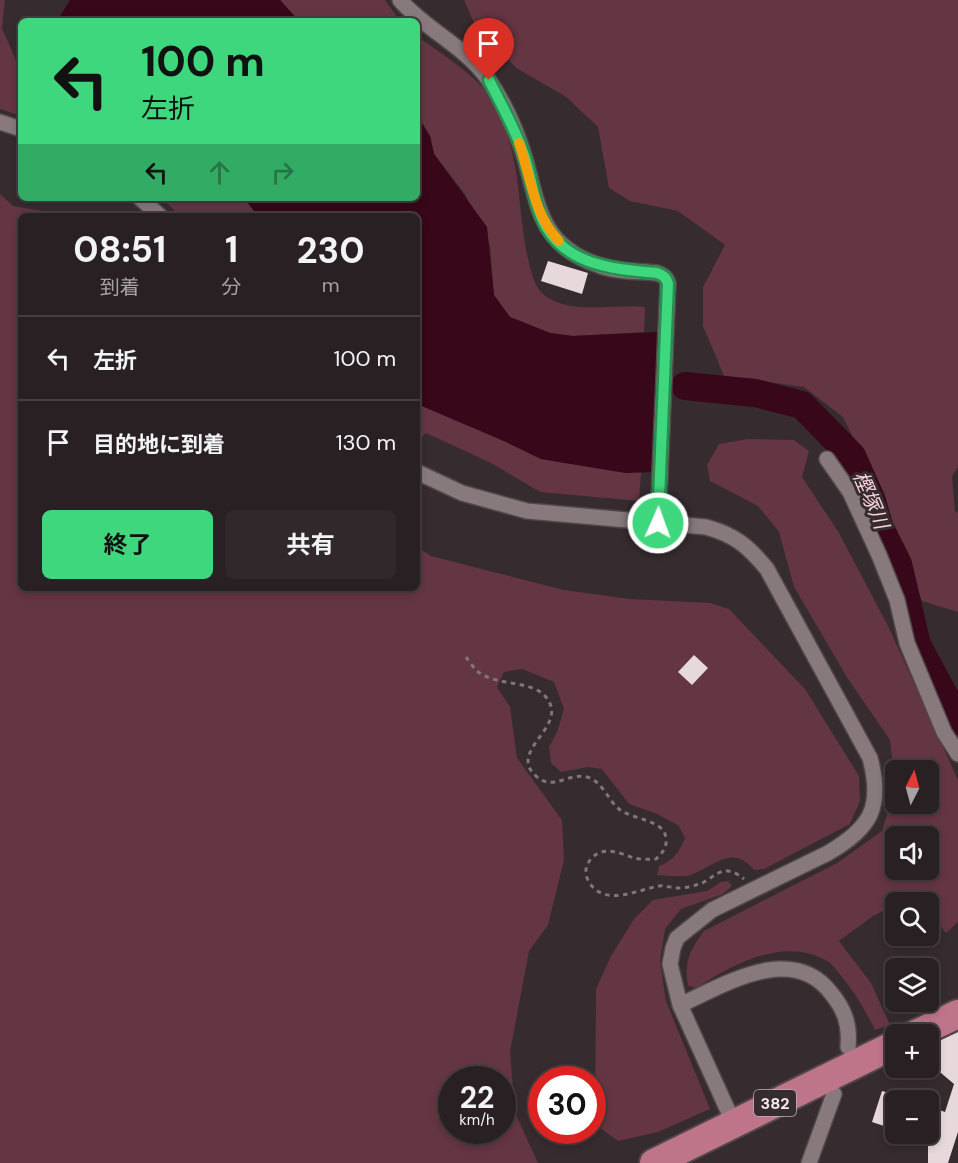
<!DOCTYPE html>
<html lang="ja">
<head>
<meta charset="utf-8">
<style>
  :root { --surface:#282022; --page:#30282a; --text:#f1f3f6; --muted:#a5a3a5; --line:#443e40; --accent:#3fd77d }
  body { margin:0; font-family:"DM Sans","Noto Sans JP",sans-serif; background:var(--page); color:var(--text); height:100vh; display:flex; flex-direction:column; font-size:22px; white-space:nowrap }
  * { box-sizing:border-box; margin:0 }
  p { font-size:20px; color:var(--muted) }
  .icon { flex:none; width:33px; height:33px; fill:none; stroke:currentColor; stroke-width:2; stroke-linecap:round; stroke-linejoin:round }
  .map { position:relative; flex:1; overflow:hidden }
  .details { position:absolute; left:18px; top:213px; width:402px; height:378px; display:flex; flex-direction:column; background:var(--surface); border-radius:9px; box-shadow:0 3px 9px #0003,0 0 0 2px var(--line) }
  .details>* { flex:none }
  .top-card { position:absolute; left:18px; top:18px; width:402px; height:183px; border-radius:9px; box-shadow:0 3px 9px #0003,0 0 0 2px var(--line); background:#3fd77d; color:#111; overflow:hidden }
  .needle { width:39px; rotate:6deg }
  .controls { position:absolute; left:885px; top:760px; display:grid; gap:12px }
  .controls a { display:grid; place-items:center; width:54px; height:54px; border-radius:9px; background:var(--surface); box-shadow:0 3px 9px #0003,0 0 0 2px var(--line); font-size:30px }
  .speed { position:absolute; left:438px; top:1066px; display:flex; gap:12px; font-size:30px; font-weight:700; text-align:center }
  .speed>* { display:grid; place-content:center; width:78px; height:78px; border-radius:50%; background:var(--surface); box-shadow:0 3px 9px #0003,0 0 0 2px var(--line); line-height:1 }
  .speed small { font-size:15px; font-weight:400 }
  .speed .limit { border:9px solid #d22; background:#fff; color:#111 }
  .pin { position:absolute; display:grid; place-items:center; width:51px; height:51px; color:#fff; margin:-62px -26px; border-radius:50% 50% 50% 0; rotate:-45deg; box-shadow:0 0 6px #0007 }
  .pin .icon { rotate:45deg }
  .me { position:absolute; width:66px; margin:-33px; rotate:2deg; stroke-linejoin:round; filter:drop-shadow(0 0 4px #0008) }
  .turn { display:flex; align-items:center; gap:21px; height:126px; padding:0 24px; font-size:27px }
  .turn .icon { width:78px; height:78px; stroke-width:2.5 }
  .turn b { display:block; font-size:42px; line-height:51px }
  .lanes { display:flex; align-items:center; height:57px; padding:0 24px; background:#0003; justify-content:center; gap:30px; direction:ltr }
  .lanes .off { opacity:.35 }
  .eta { display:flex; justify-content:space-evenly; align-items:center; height:102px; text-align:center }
  .eta b { font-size:36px; font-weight:700; line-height:42px }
  .action { display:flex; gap:12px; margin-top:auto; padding:12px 24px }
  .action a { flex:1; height:69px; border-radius:9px; background:var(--accent); color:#111; font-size:24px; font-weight:700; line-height:69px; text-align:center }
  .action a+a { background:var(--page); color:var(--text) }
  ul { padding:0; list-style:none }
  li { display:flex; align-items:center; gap:18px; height:84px; padding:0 24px; border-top:2px solid var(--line) }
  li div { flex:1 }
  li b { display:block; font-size:22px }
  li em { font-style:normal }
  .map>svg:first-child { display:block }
</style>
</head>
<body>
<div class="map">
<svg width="958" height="1163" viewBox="0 0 958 1163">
  <rect width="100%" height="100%" fill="#362b2e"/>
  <path fill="#643542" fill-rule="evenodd" d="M0 0H5L2 28 21 72V116L0 109Z
    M280 0H385L400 21H299Z
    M464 0H958V467L952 476 955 511 958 513V612L922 601 886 504 843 417 804 387 724 376 703 326V287L725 245 678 211 630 201 609 188 598 127 565 96 516 68 474 23Z
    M417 36C439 52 479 77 493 101 504 119 511 145 515 166 521 193 523 278 543 294 569 316 614 303 645 307L644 332 573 336 550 333 510 317 494 296 490 246 465 194 434 154 430 136 417 115Z
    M0 194 13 206 48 212H88L96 216H21V588H417V547L431 556 564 590 630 599 710 603 729 609 805 689 859 776 860 801 850 824 764 869 754 870C732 843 714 867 690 875 681 878 666 875 657 875L659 866C674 860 679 852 685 838L678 825 657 814 629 804 602 769 588 767 561 772 551 763 549 747 557 732 564 709 554 682 522 669 504 672 497 687 510 707 517 758 562 820 564 860 548 925 529 951 510 1052 515 1113 538 1163H0ZM452 1080H502V1131H452Z
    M162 198H244L258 216H180Z
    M417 404 504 441 541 459 626 473 641 472 639 501 540 492 491 463 426 433 417 442Z
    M748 439 794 440 809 451 802 477 839 533 888 626 958 780V922L946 933 929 912 928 903H921L915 896 896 903 895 905 873 916 839 941 871 983 890 1025 875 1030C864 1008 854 991 838 972 835 969 832 964 829 962 785 935 734 964 696 988L688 986C684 962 689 951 704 931L837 863 882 831 893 795 894 773 890 740 848 679 794 587 779 532 758 506 710 481 707 465 719 444ZM896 771H928V804H896ZM896 837H928V870H896Z
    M728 881 732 886 723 894 681 909 665 929 660 961 666 1001 710 1109 658 1132 618 1141 595 1124 596 989 611 956 634 919 653 900 707 891 721 882Z"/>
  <path fill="#380719" d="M70 0H280L299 21H57Z
    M417 115 430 136 434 154 487 227 494 295 510 317 550 333 573 336 658 332 651 472 626 473 541 459 504 441 417 404V216H258L244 198H417Z"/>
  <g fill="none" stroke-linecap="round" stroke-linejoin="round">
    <path stroke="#380719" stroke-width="28" d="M685 386 755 393 802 405 852 456 872 501 879 526 898 564 917 645 958 721"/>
  </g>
  <path fill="#e7d8db" d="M548 261 588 273 582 294 541 281Z
    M694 655 708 668 692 685 678 672Z
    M958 1032V1132L948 1163H928V1106L945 1112 954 1084 928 1062V1046Z
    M882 1091 896 1095V1130L872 1122Z"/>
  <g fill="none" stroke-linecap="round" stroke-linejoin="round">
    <g stroke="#514749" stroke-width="18">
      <path id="street" d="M400 0C426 30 466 47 488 79 505 104 518 134 526 162 539 211 543 246 598 265 616 272 638 271 657 273 663 275 666 277 668 283L658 523
        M0 122 21 129
        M140 198 160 216
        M827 459 850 492 879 555 897 600 907 643 944 732 958 754
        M417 472 462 493 527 511 706 527C735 535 748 546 767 569L870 758C883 807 871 828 828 853L712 910 677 938 673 948 670 964 680 1005 734 1124
        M680 1005C724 985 792 942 831 993 845 1010 850 1025 848 1047
        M809 1163 834 1094"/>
    </g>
    <g stroke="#514749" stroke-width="32">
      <path id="highway" d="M914 1035 958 1014
        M654 1163 896 1044"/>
    </g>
    <path stroke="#807678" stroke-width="3" stroke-dasharray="4.5 4.5" stroke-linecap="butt" d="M466 657C469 661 473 667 477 671 494 686 531 680 545 696 572 726 506 750 536 776 553 792 568 772 587 777 602 781 608 800 619 809 632 820 665 819 666 839 667 848 662 853 656 859 649 859 641 860 634 858 619 853 603 845 591 859 586 864 584 873 588 880 602 908 637 890 659 886 665 885 671 888 677 888 685 888 693 886 700 884 708 881 715 873 724 871 732 870 739 875 744 879"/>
    <use href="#street" stroke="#87797c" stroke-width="15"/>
    <use href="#highway" stroke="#be7589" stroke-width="28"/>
  </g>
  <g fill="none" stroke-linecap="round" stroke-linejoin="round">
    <g stroke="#298c51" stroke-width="15">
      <path id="route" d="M489 80C502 106 516 130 525 158 531 177 533 197 541 216 560 265 612 269 657 273 663 275 666 277 668 284L658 523"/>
    </g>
    <use href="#route" stroke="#3fd77d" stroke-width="10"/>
    <path stroke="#f59e0b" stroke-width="10" d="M519 143C531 177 533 214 559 241"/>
  </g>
  <g text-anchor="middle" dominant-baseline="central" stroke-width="6" stroke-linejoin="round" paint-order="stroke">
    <rect fill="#362b2e" stroke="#bab1b3" stroke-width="1.5" x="754" y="1090" width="42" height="26" rx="4.5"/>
    <g font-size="16" font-weight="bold" fill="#f2eaec">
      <text x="775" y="1103">382</text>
    </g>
    <g font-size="20" font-style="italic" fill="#f8d3db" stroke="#362b2e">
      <text transform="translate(871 500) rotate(67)">樫塚川</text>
    </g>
  </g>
</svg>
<div class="controls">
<a><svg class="needle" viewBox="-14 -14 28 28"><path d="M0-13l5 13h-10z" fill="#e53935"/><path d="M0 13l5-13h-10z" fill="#a5a3a5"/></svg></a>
<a><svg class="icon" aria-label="sound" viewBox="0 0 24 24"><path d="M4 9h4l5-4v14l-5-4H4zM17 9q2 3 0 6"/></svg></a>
<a><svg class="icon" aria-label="search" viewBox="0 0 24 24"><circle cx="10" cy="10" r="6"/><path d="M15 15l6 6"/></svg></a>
<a><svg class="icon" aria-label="layers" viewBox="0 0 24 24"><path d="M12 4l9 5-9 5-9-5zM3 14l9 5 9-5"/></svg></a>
<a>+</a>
<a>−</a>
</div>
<div class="speed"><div>22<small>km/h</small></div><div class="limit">30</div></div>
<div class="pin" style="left:489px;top:80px;background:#d93025"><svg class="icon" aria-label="arrive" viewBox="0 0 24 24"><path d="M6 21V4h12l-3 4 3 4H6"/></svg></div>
<svg class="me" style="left:658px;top:523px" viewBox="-20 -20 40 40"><circle r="17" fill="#3fd77d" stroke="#fff" stroke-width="3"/><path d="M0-11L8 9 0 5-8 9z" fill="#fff"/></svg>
<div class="top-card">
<div class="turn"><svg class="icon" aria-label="left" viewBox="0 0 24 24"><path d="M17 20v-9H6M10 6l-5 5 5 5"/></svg><div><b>100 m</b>左折</div></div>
<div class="lanes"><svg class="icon" aria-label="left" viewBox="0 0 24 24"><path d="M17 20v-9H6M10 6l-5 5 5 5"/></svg><svg class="icon off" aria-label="ahead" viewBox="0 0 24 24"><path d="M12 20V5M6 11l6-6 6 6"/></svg><svg class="icon off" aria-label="right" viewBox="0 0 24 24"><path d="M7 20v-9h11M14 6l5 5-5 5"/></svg></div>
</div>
<section class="details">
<div class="eta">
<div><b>08:51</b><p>到着</p></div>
<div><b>1</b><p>分</p></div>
<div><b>230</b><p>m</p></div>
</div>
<ul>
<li><svg class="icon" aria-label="left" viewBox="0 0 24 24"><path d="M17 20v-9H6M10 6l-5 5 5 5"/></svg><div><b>左折</b></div><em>100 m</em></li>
<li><svg class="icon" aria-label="arrive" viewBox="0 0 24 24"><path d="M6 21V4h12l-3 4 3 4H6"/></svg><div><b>目的地に到着</b></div><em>130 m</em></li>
</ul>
<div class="action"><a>終了</a><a>共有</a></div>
</section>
</div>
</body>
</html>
